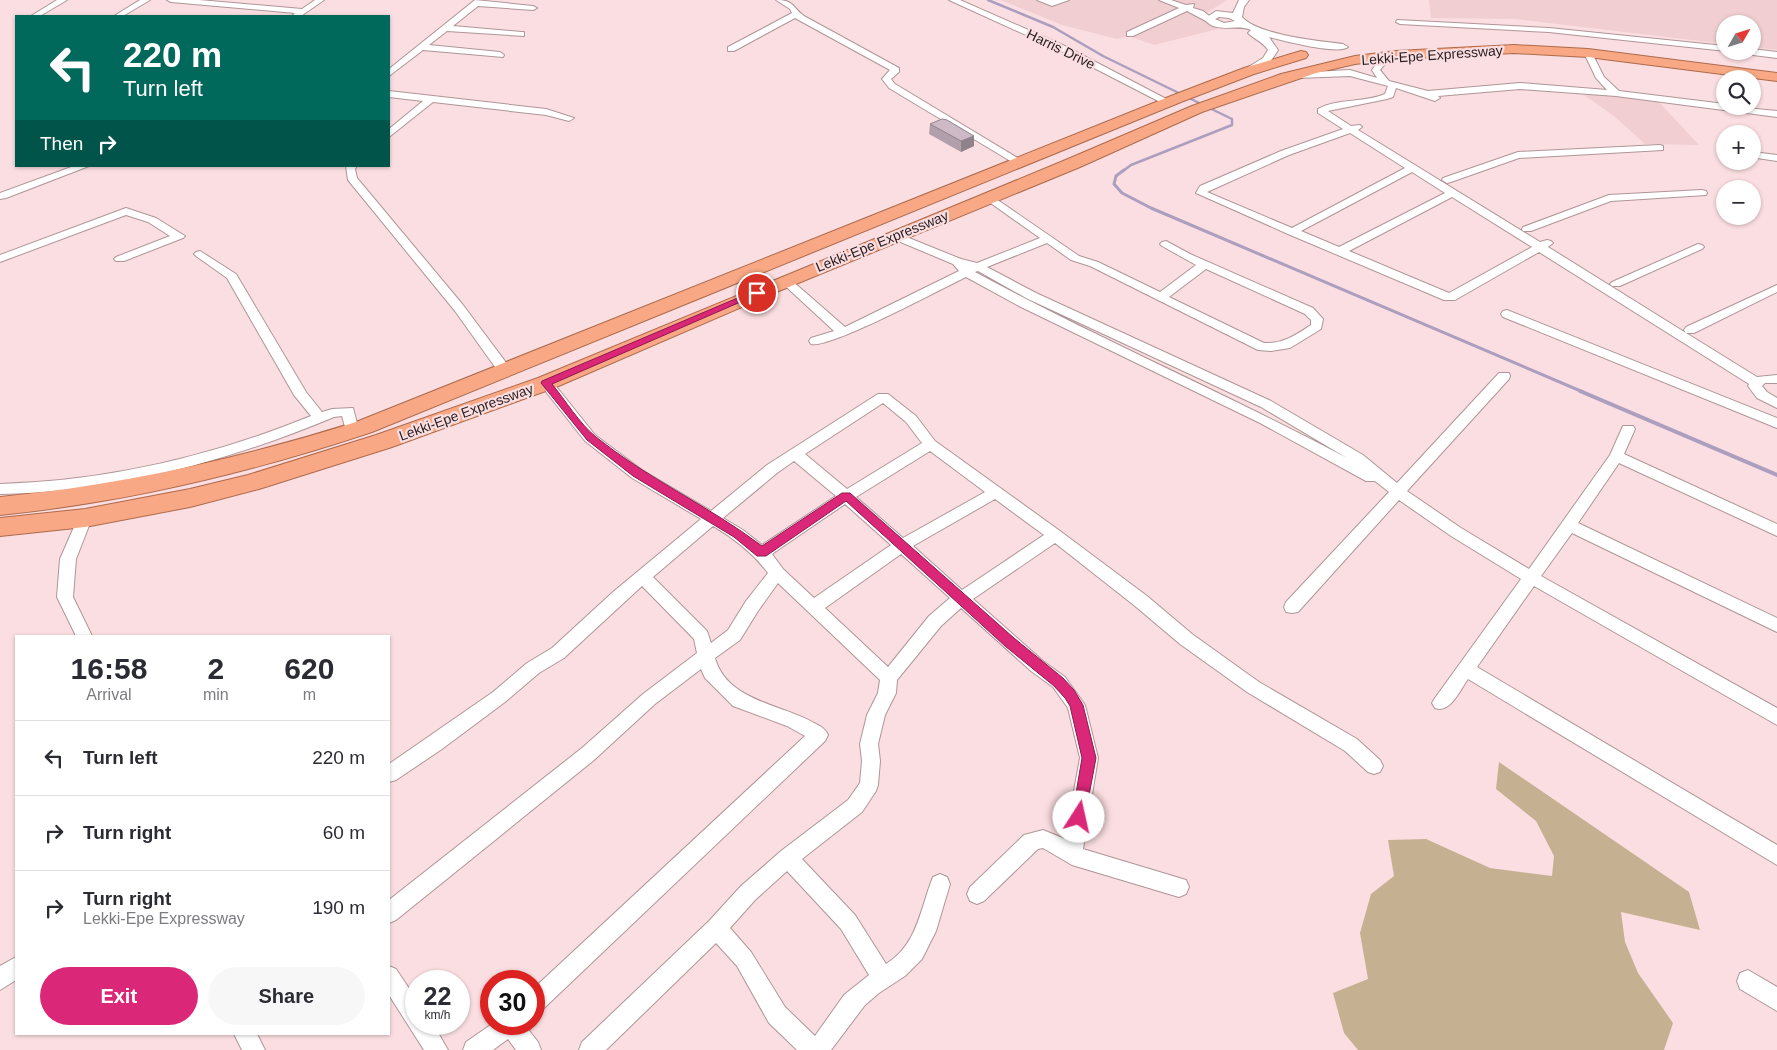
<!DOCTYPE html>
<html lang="en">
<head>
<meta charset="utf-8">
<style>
  :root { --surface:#fff; --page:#f7f7f7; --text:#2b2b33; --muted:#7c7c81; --line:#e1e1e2; --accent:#db2777 }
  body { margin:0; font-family:Arial,sans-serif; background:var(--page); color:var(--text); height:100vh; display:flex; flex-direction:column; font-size:19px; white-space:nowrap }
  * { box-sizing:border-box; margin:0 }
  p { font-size:16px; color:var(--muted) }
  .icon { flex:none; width:28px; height:28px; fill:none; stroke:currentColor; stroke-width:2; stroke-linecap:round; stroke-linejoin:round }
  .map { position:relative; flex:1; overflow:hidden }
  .drawer { position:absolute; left:15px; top:635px; width:375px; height:400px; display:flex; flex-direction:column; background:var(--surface); border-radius:0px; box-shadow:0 1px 4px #0004 }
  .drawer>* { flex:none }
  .hud { position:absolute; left:15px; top:15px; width:375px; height:152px; border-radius:0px; box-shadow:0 1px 4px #0004; background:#00695c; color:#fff; overflow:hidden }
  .needle { width:32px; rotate:51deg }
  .controls { position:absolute; left:1716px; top:15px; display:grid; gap:10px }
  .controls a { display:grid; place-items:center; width:45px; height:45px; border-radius:50%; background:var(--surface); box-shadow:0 1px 4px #0004; font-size:25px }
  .speed { position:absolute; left:405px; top:970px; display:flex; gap:10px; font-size:25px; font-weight:700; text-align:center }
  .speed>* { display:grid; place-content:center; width:65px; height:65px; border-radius:50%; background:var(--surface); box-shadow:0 1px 4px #0004; line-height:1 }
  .speed small { font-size:12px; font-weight:400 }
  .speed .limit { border:8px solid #d22; background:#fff; color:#111 }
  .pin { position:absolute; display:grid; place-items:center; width:42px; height:42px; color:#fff; margin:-21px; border:2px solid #fff; border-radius:50%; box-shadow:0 1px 5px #0007 }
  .me { position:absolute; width:55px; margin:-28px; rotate:10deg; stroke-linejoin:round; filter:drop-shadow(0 0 4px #0008) }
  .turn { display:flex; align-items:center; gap:18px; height:105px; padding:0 25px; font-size:22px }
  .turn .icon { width:65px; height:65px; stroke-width:2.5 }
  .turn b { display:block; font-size:35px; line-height:42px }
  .then { display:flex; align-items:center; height:48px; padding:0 25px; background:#0003; gap:10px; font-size:19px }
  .eta { display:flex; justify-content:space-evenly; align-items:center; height:85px; text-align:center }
  .eta b { font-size:30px; font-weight:700; line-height:35px }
  .cta { display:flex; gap:10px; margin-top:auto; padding:10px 25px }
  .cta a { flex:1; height:58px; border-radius:30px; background:var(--accent); color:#fff; font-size:20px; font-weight:700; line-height:58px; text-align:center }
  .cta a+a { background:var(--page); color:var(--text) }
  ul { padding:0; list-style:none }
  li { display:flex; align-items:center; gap:15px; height:75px; padding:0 25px; border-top:1px solid var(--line) }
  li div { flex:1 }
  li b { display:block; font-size:19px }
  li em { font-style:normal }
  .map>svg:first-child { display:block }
</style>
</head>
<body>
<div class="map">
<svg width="1777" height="1050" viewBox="0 0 1777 1050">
  <rect width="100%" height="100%" fill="#fbdee1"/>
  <path fill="#f1ced1" d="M1001 0H1227L1202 16 1207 22 1218 29 1154 45 1129 36 1117 39 1062 25Z
    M1429 0H1777V50L1753 47 1752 24H1725V44L1515 19 1431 18Z
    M1581 93 1658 101 1699 145 1645 144 1614 116Z"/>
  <path fill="#c5b191" d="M1499 762 1689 892 1700 930 1621 912 1625 942 1638 973 1673 1023 1664 1050H1358L1344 1033 1333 993 1368 979 1360 933 1371 894 1394 876 1388 840 1426 839 1490 868 1552 876 1554 856 1536 821 1496 789Z"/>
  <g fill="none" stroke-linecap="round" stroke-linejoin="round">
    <path stroke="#ac9ebe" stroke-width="2.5" d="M988 0 1053 27 1103 56 1232 119V125L1131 165 1123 171"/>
    <path stroke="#ac9ebe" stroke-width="3" d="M1124 170 1116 176 1114 184 1122 193 1151 208 1583 392"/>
    <path stroke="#ac9ebe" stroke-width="4" d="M1580 391 1777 475"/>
    <g stroke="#af9597" stroke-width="2">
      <path id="minor" d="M57 0H67L40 16H31Z
        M140 0H150L123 16H114Z
        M167 0H199L302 9 315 0H324L301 16H292L295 13 171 2Z
        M475 0 533 6 537 8 533 10 478 6 453 26 521 32H524V36L447 31 429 45 500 52 504 55 503 57 423 50 389 76V69Z
        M776 0C794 0 792 7 804 16L899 68V72L891 79 895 84 1026 163 1021 166 1017 165 889 88 882 79 890 70 795 18 734 51H728V47L792 13 790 9Z
        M949 0H960L1067 47 1172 102 1170 104H1164L1061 51Z
        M1037 0H1069L1052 6Z
        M1159 0H1171L1186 5 1194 4 1193 8 1203 11 1213 19 1206 21 1187 11 1133 36H1127V32L1179 8Z
        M1397 20 1549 28 1725 46 1726 51 1549 32 1400 24 1396 22Z
        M1752 49 1777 52V58L1745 54 1741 51H1752Z
        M1588 50 1592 53 1604 77 1619 91 1725 104V106L1777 111V117L1616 96 1520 89 1438 96 1440 98 1435 101 1396 88 1393 97 1387 99 1328 111 1351 126 1360 125 1362 127 1358 130 1540 242 1547 240 1551 241 1553 243 1548 247 1686 333 1684 330 1686 327 1777 285V292L1694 333H1686L1757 377 1777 375V383H1765L1762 386 1767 392 1777 398V408L1757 398 1748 386 1749 384 1539 252 1455 300H1444L1288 234 1196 193 1200 186 1281 151 1343 129 1318 113V109C1338 98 1364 103 1385 94L1388 86 1350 76 1297 78 1294 77V73L1350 70 1377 78 1372 70 1381 57 1396 52 1400 55C1391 63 1390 57 1380 70L1389 81 1428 91 1520 83 1607 90 1596 78 1584 53ZM1350 133 1405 168 1292 228 1207 192 1289 155ZM1412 172 1445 193 1339 247 1301 231ZM1452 197 1532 247 1449 293 1349 251Z
        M389 91 546 109 574 118 569 121 546 115 433 102 389 137V129L423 101 389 97Z
        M1660 145 1663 146V150L1519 158 1451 182 1447 183 1442 180 1443 178 1518 152Z
        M1761 153 1777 155V161L1757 158V154Z
        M74 166H89L6 198 0 199V193Z
        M346 166H357L355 169 357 178 463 305 510 368 511 371 510 374H500L455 311 348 180Z
        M1702 190 1706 191 1707 193 1706 195 1611 201 1531 231H1523L1522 229 1523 227 1609 195Z
        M989 194 1079 256 1098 262 1160 292 1196 265 1162 246 1160 244 1162 242 1166 241 1190 254 1313 308 1323 319 1321 329 1290 348 1271 351 1258 350 1090 266 1071 260 1047 243 987 267 1036 293 1271 401 1363 455 1397 483 1499 373H1509L1510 376 1509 379 1407 491 1461 528 1529 569 1610 455 1623 426H1633L1635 429 1624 454 1777 524V536L1619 463 1578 523 1777 618V632L1572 533 1541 576 1777 708V725L1534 586 1477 667 1777 845V865L1468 679C1460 690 1450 714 1435 708L1432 703 1435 698 1521 579 1451 536 1399 500 1298 612 1292 613 1286 612 1284 607 1286 602 1389 492 1375 481H1366L1260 423 1019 306 966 277C941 289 830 349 811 344L809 341 811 338 834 331 782 283 780 281 782 279H790L845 327 959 271 953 264 891 238 889 236 891 234H899L961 259 977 263 1040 238 985 199 984 197 985 195ZM1206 269 1305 314 1311 320V325C1296 335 1283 344 1264 343L1169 297ZM978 271 1028 299 1261 407 1347 458C1225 393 1097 338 975 272Z
        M126 208 156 218 185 236 183 238 124 261H116L114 259 116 257 170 236 148 222 126 215 0 262V255Z
        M1698 244 1702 245 1704 247 1702 249 1620 286H1612L1610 284 1612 282Z
        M200 251 236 274 306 392 322 412 332 409 353 408 359 431 357 434H347L342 416 334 417C229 461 114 492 0 494V484C106 481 213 456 311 416L294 395 227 278 196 256 194 254 196 252Z
        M1507 310 1777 418V428L1503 317 1501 314 1503 311Z
        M546 379 551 380 595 435 642 470 711 511 767 465 878 394H888L916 416 935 441 1060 531 1147 596 1192 634 1259 682 1357 739 1380 760 1383 766 1380 772 1374 774 1368 772 1345 751 1247 692 1180 644 1135 606 1055 543 973 599 1043 661 1065 677 1085 705 1098 758 1083 849 1186 880 1189 887 1186 894 1179 897 1072 865 1043 848 1038 849 984 901 977 904 970 901 967 894 970 887 1024 835 1043 830 1065 839 1080 758 1068 708 1053 687 1031 671 961 608 941 626 897 680 896 693 885 715 878 744 880 761 878 785 876 791 862 812 802 859 855 915 886 964C918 944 920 909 933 877L940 874 947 877 950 884 936 931 922 959 905 976 879 993 865 1005 831 1050H797L769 1023 737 966 716 943 606 1050H579L582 1042 709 921 741 886 781 851 848 800 860 783 862 761 860 744 867 715 878 693 880 680 778 583 758 611 740 640 715 658C727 701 781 704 814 723 820 726 825 728 828 735L825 741 542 1010 534 1013V988L805 736 787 726 733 706 705 678 701 669 655 704 594 760 396 920 389 923V900L582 748 643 694 697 653 694 639 642 586 564 658 539 673 505 702 442 749 396 780 389 782V764L493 692 527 663 552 648 613 592 701 519 632 478 585 441 539 383ZM883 403 906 422 922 443 847 489 805 454ZM930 451 985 492 903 538 856 497ZM794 461 836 496 762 545 743 530 723 518 777 473ZM995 499 1044 535 962 590 913 546ZM845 504 891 545 814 598 783 569 772 554ZM713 526C735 539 753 553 768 573L746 601 728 630 711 643 707 631 653 577ZM901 554 950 598 929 616 888 667 825 608ZM787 871 841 929 869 975 844 995 815 1036 785 1007 751 952 730 928 755 900Z
        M85 512 90 514 92 518 76 559 73 597 92 636H76L57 597 60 559 78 518 80 514Z
        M16 957V980L0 990V966Z
        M389 966 396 969 416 999V1024H433L448 1050H424L389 995Z
        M1748 970 1777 987V1011L1740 989 1737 981 1740 973Z
        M492 1024H524L538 1042 541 1050H516L508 1039 493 1050H463L466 1042Z
        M234 1034H257L265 1050H242Z"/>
    </g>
    <g stroke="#af9597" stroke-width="2">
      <path id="tertiary" d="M1239 0H1249L1244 7 1242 17C1257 35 1320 41 1343 44L1348 47C1339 55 1283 41 1269 37L1278 50C1272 61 1259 76 1245 73L1243 71 1245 69 1263 58 1268 50C1262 41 1255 40 1248 33L1251 30C1235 23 1217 35 1204 19L1216 11 1233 13ZM1219 17 1229 18 1235 21 1224 23 1215 19Z"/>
    </g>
    <g stroke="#ae6a4c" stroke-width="2">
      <path id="trunk" d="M1514 45 1588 49 1777 73V81L1588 57 1514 53 1396 59 1355 64 1316 73 1202 112 1080 167 779 291 554 388 392 447 259 489 190 507 85 527 0 536V518L85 509 190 489 248 475 376 435 538 378 1068 159 1192 106 1281 74 1355 56 1396 51Z
        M1301 51 1306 52 1308 55 1306 58 1254 74 1181 102 372 432C249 473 129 502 0 515V497C122 485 239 459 356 422L1171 96 1244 68Z"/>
    </g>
    <use href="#minor" fill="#fff" fill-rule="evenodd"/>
    <use href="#tertiary" fill="#fff" fill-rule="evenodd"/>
    <use href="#trunk" fill="#f8a884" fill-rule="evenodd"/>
  </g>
  <path fill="#b19fab" d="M930 124 974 136V146L961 152 929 134Z"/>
  <path fill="#90828b" d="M974 136V146L961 152V141Z"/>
  <path fill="#ceb9c7" stroke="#90828b" d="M942 119 947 120 974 136 961 141 930 124Z"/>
  <path fill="#db2777" stroke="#8e194d" d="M754 291H760L761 293 552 384C566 401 579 423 596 437 648 479 709 506 762 546L842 493H850L1014 638 1063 678 1074 690 1083 705 1096 758 1084 822 1079 824 1074 822 1072 817 1082 758 1070 706 1065 698 1054 686 1005 646 846 501 766 556H757L734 537 633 476 587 440 541 383 542 381Z"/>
  <g text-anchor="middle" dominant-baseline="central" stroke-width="4.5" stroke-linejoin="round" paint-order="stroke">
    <g font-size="14" fill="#281e1f" stroke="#fbdee1">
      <text transform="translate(1061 49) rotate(26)">Harris Drive</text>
      <text transform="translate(1432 55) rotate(-4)">Lekki-Epe Expressway</text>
      <text transform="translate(882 241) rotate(-22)">Lekki-Epe Expressway</text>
      <text transform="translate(466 412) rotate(-20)">Lekki-Epe Expressway</text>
    </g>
  </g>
</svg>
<div class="controls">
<a><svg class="needle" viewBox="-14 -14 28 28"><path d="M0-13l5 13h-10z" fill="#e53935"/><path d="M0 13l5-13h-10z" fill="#7c7c81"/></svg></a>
<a><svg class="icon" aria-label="search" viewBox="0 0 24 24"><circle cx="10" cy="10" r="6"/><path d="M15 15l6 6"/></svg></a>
<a>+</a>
<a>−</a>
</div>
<div class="speed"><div>22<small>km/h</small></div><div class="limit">30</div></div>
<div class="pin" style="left:757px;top:293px;background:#d93025"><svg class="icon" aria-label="arrive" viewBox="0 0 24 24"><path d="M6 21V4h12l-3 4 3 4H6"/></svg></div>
<svg class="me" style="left:1079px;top:817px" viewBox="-20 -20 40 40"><circle r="19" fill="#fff"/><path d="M0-13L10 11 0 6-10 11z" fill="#db2777"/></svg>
<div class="hud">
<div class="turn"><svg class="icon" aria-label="left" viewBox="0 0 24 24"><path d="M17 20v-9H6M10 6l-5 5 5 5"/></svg><div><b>220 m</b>Turn left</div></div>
<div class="then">Then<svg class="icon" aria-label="right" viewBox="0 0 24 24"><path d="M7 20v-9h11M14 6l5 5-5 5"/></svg></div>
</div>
<section class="drawer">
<div class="eta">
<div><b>16:58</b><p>Arrival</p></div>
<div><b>2</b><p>min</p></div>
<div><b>620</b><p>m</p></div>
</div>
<ul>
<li><svg class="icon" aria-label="left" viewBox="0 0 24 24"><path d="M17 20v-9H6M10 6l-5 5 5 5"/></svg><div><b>Turn left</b></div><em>220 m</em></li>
<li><svg class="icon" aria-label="right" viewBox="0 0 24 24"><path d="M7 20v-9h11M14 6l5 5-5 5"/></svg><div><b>Turn right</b></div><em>60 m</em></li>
<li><svg class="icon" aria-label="right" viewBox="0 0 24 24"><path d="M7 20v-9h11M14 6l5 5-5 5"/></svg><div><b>Turn right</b><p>Lekki-Epe Expressway</p></div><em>190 m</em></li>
</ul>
<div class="cta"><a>Exit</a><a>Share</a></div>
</section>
</div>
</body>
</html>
